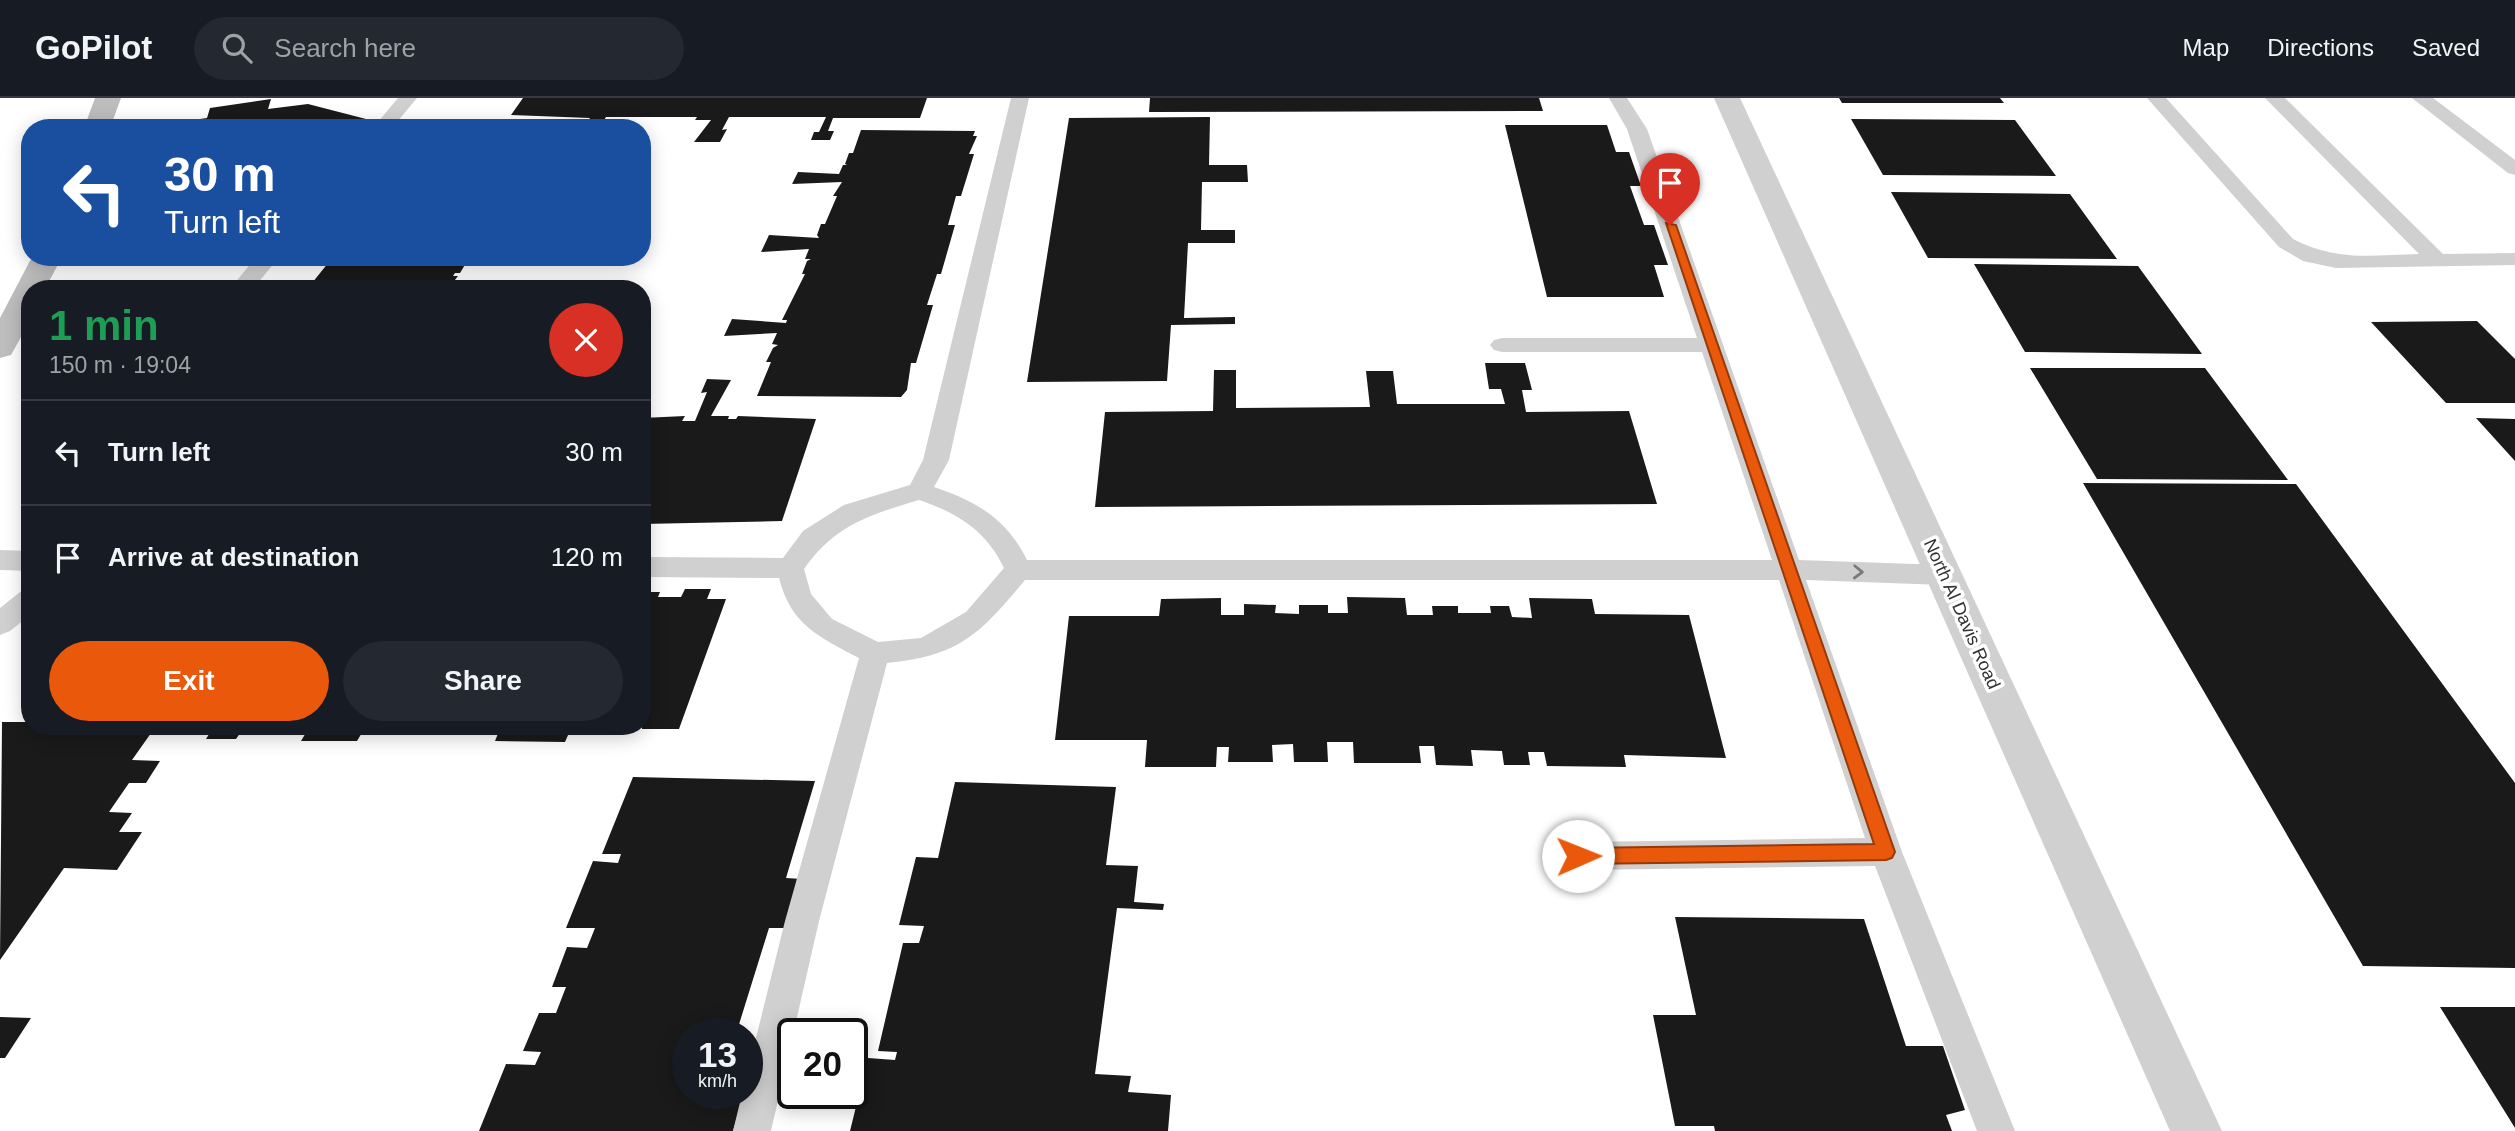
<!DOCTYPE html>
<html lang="en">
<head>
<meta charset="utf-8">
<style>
  :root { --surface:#171b24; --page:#242831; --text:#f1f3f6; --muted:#9ea1a6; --line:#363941; --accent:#ea580c }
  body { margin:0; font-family:Arial,sans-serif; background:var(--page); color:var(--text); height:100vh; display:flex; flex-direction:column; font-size:26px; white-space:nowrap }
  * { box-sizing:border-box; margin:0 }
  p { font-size:23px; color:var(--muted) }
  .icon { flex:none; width:38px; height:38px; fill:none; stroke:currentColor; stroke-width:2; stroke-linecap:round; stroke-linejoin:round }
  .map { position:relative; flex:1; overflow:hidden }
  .side { position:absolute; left:21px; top:182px; width:630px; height:455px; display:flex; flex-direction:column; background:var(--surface); border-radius:28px; box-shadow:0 4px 18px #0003 }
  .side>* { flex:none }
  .guide { position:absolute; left:21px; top:21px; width:630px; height:147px; border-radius:28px; box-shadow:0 4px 18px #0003; background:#1a4fa0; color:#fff; overflow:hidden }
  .speed { position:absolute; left:672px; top:920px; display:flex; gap:14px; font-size:35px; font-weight:700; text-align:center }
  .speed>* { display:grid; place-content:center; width:91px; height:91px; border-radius:50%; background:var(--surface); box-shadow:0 4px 18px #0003; line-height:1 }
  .speed small { font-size:18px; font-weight:400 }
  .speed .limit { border:4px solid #111; border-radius:10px; background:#fff; color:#111 }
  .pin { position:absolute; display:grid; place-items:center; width:60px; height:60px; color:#fff; margin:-72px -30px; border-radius:50% 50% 50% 0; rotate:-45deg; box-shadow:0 0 7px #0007 }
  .pin .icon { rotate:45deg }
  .me { position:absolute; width:77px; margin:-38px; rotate:89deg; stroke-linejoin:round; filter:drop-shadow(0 0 5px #0008) }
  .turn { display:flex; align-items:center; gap:24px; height:147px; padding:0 28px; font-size:32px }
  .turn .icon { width:91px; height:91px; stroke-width:2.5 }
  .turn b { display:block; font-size:49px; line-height:60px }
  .round { display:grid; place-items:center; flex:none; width:74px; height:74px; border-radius:37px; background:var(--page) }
  .head { display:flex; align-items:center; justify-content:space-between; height:119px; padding:0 28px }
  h1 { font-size:42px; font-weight:800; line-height:52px; color:#1e9e55 }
  .button { display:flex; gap:14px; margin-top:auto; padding:14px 28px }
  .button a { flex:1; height:80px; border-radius:42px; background:var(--accent); color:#fff; font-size:28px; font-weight:800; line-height:80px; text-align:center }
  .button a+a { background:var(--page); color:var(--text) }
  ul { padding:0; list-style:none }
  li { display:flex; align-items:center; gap:21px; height:105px; padding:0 28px; border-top:2px solid var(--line) }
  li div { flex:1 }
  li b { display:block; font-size:26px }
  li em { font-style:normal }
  header { display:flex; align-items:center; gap:42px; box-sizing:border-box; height:98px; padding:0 35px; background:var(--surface); border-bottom:2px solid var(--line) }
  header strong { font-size:33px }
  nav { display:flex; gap:38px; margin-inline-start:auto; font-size:24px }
  .search { width:490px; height:63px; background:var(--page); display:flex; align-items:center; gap:18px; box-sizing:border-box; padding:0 24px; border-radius:38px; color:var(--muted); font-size:26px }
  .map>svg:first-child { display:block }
</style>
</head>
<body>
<header>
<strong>GoPilot</strong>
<div class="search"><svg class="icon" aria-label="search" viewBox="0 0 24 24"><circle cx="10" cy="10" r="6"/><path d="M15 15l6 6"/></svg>Search here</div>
<nav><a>Map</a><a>Directions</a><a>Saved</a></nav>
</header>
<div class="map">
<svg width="2515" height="1033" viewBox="0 0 2515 1033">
  <rect width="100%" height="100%" fill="#fff"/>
  <path fill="#1a1a1a" d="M523 0H927L920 20H833L828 33H834L830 42H811L814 34H819L826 19H729L722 32 727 31 720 44H694L711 22H695L697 19H606L599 30H583L590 20 511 17Z
    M1150 0H1539L1543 13 1149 14Z
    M1839 0H2000L2004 5H1842Z
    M271 1 268 11 308 6 366 21 351 30H183L186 23 207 20 210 10Z
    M1210 19 1209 67H1247L1248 84H1202L1201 132H1235V145H1188L1184 220 1235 219V226L1171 227 1167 283 1027 284 1069 20Z
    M1851 21 2015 22 2056 78 1883 77Z
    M1505 27H1607L1616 54H1629L1641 88H1630L1644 127H1654L1668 167H1654L1664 199H1547Z
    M861 32 975 33 973 38H977L969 56H974L961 98H956L948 127H955L941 176H937L927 207H933L916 265H911L907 292 901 299 757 298 771 264H766L773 250 778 247 772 246 777 235 724 238 732 221 786 225 787 222H782L805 176H802L807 163 811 161H805L809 151 761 154 769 137 819 140 817 137 821 126H825L837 98H833L842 84 792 86 798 74 839 76 843 67H847L845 66 849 55H853Z
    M1891 94 2070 96 2117 161 1928 160Z
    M333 159H516L510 168 466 165 460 175H455L453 178H458L448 191 308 190Z
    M1974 166 2138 168 2202 256 2025 254Z
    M2477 223 2515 261V305H2446L2371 224Z
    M1485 265H1525L1532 292H1522L1526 314 1629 313 1657 406 1095 409 1105 314 1213 313 1214 272H1236V310L1370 309 1366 273H1393L1397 306H1505L1501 291H1489Z
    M2030 270H2205L2288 382 2097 381Z
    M707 281 731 282 711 318H729L728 321H736L738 318 816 321 782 423 642 426V320L685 318 682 323H695L707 294 701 295Z
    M2476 320 2515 321V363Z
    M2083 385 2296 386 2515 685V870L2363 868Z
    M685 491H711L707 501H726L679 631H642V494H660L658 499H681Z
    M1347 499 1405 500 1407 517H1433L1432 508H1458V515H1491L1490 508H1509L1512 519 1532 520 1529 500 1592 501 1595 516 1689 517 1726 660 1624 657 1626 669 1547 668 1544 654H1528L1530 667H1504L1502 653 1471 652 1473 668 1436 667 1434 648H1419L1421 665H1354L1353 644H1327L1328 664H1294L1293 646 1272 647 1273 664H1228L1229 649H1217L1216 669H1145L1147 642H1055L1069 518H1159L1161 501 1221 500V517H1244V506L1276 507 1275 515 1299 516V507H1328V515H1348Z
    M2 624H30V628H156L132 662 160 663 146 685H129L109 714 132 715 119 734H142L117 772 64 770 0 862Z
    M214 628H245L236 641H206Z
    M310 628H366L357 643H301Z
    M501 628H572L565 644 495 643Z
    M633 679 815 683 786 780 802 781 788 830H769L736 936H688V996H744L733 1033H479L506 966 535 967 541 954 523 953 539 915H556L566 889H552L567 849 587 850 595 830H566L593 763 618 765 621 756H602Z
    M955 684 1116 689 1106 767 1138 768 1134 804 1164 806 1163 812 1117 810 1095 976 1131 978 1128 994 1171 997 1168 1033H850L868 960 895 962 897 954 878 953 903 845H919L924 828 899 827 916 759 938 760Z
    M1675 819 1864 821 1906 948H1943L1965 1012 1946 1017 1952 1033H1715L1714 1028H1675L1653 917H1696Z
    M2440 909H2515V1030Z
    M0 919 31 920 5 960H0Z"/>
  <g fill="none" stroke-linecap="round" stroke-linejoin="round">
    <path fill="#d0d0d0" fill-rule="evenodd" d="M398 0H417L392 30H373Z
      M1011 0H1029L949 362 934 389C976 403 1007 421 1027 462H1772L1702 254H1502L1494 252 1490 247 1494 242 1502 240H1697L1627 31 1609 0H1627L1647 31 1799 462 1944 467 1954 470 1958 477 1954 484 1944 487 1806 482 1902 754 2015 1033H1977L1875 768 1579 772 1568 768 1563 758 1568 748 1579 744 1865 740 1779 482H1025C980 536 960 558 887 565L819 823 771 1033H733L742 996H747V976L785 823 859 560C819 539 791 527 779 480L642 479V459L783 460 803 433 844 407 910 387 923 362ZM919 402C957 415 986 432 1004 470L966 514 921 540 878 544 832 521 811 496 804 471C835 427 869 417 919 402Z
      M2147 0H2166L2293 141C2338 164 2371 157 2419 156L2265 0H2285L2443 156 2515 155V167L2336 170 2303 163 2279 149Z
      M2412 0H2433L2515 62V77L2508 75Z
      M256 159H279L253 191H230Z
      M0 452 30 453V473L0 472Z
      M30 491V517L10 533 0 537V510L20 494Z"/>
    <path fill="#d0d0d0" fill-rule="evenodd" d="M1714 0H1740L2222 1033H2170Z"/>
    <path fill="#bdbdbd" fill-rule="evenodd" d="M95 0H121L110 30H84Z
      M32 159H62L45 191H30V223L11 257 0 260V220Z"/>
  </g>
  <defs><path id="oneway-chevron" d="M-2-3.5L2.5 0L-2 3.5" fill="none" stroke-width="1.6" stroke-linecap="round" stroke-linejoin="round" transform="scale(1.75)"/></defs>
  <use stroke="#7a7a7a" href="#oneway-chevron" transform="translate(1858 474) rotate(2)"/>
  <path fill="#ea580c" stroke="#983908" stroke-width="2" d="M1666 125 1676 127 1895 754 1892 760 1886 762 1578 766 1572 764 1569 758 1572 752 1578 750 1874 746Z"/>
  <g text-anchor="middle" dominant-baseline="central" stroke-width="7" stroke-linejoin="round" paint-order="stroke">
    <g font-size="18" fill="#333" stroke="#fff">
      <text transform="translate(1962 516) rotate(66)">North Al Davis Road</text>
    </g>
  </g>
</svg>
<div class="speed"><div>13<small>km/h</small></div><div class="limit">20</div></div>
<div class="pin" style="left:1670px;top:127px;background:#d93025"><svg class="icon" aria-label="arrive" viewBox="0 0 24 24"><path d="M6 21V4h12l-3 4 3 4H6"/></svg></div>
<svg class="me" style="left:1578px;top:758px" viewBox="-20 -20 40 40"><circle r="19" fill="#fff"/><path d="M0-13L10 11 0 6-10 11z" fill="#ea580c"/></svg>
<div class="guide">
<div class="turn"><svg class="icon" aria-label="left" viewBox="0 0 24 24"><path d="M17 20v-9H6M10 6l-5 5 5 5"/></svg><div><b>30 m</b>Turn left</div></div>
</div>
<section class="side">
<div class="head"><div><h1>1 min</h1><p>150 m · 19:04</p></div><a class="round" style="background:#d93025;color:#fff"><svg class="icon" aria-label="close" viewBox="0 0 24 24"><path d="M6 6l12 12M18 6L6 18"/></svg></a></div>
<ul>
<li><svg class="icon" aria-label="left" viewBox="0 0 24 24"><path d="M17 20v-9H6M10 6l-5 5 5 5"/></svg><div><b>Turn left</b></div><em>30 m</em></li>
<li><svg class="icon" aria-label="arrive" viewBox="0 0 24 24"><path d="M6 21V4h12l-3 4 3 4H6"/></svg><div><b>Arrive at destination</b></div><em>120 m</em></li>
</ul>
<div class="button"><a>Exit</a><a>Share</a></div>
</section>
</div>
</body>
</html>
